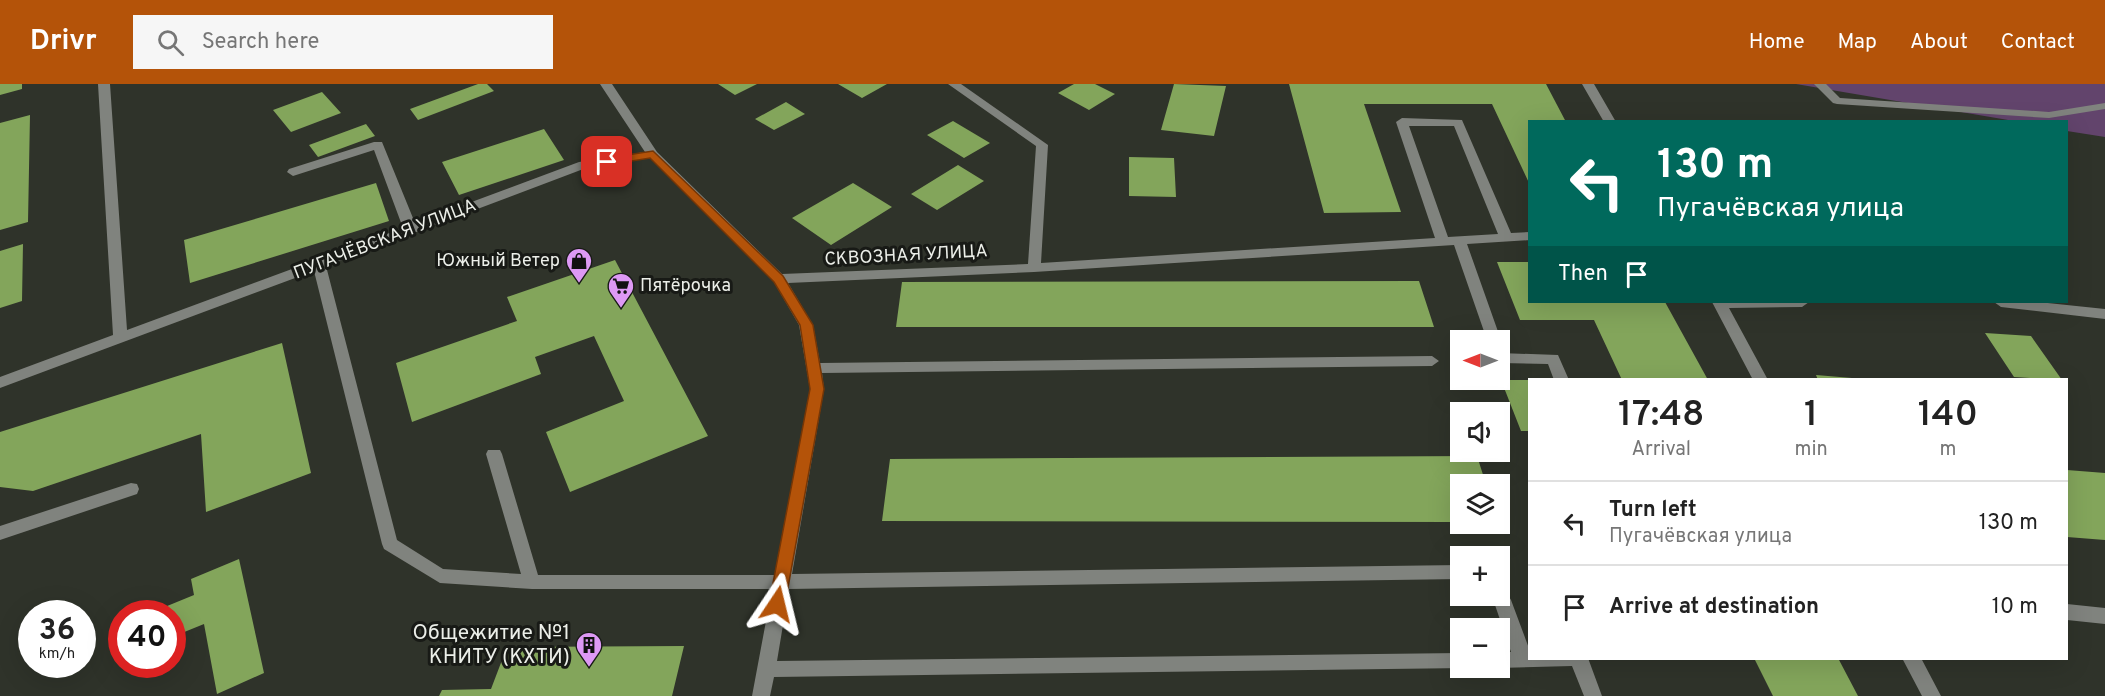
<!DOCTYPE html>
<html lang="en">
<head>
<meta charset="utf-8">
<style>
  :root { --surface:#fff; --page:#f6f6f6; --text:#222; --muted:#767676; --line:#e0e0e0; --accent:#b45309 }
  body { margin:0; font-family:Overpass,sans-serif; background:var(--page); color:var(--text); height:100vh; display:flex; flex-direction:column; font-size:22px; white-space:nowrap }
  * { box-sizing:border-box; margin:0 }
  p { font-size:20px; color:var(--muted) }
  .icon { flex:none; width:33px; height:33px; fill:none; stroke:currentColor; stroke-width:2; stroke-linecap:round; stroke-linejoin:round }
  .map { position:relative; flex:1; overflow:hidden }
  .sheet { position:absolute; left:1528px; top:294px; width:540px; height:282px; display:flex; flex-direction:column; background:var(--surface); border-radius:0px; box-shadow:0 6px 24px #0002 }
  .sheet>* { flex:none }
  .top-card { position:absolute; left:1528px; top:36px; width:540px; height:183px; border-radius:0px; box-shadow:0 6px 24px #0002; background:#00695c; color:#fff; overflow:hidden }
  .needle { width:39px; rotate:270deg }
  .buttons { position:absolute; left:1450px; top:246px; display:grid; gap:12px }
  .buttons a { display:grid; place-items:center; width:60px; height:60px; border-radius:0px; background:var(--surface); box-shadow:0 6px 24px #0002; font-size:30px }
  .speed { position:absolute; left:18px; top:516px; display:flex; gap:12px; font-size:30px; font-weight:700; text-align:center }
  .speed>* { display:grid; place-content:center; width:78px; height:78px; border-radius:50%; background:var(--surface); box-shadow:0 6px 24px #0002; line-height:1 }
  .speed small { font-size:15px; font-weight:400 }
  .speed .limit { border:9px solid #d22; background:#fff; color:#111 }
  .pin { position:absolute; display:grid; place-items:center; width:51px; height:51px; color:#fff; margin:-26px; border-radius:12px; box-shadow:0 3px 9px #0006 }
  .me { position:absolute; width:66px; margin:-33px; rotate:10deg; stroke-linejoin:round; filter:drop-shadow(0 0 4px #0008) }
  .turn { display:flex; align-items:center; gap:21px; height:126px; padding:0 30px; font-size:27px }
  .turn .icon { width:78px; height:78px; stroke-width:2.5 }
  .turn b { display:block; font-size:42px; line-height:51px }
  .then { display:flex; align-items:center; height:57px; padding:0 30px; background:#0003; gap:12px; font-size:22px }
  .eta { display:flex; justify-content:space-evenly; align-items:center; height:102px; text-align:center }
  .eta b { font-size:36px; font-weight:600; line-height:42px }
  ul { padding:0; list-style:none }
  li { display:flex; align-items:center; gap:18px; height:84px; padding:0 30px; border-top:2px solid var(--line) }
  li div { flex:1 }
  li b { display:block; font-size:22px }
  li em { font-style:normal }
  header { display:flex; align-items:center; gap:36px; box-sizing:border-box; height:84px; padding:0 30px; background:var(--accent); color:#fff }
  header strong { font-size:28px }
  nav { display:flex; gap:33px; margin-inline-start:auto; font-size:21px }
  .search { width:420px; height:54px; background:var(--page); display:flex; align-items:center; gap:15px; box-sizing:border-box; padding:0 21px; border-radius:0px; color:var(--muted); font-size:22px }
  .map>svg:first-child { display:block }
</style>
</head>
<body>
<header>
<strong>Drivr</strong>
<div class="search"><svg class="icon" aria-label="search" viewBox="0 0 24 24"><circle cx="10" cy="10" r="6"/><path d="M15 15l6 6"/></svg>Search here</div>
<nav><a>Home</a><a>Map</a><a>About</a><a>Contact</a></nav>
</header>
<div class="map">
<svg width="2105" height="612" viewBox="0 0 2105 612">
  <rect width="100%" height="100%" fill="#2f332a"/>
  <path fill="#62446c" d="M1796 0H2105V53L2067 47V38L2014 37Z"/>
  <path fill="#83a55b" d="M0 0H22V5L0 11Z
    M478 0H487L494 7 418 36 410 25Z
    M718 0H757L735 11Z
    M838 0H887L862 14Z
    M1074 0H1095L1115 10 1089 26 1058 9Z
    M1174 0 1226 2 1214 52 1161 46Z
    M1289 0H1546L1566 38H1530V101L1492 20H1364L1401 128 1324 129Z
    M322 8 341 29 291 48 273 26Z
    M786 18 805 30 774 46 755 35Z
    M30 31 28 138 0 146V39Z
    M953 37 990 59 964 74 927 51Z
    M366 40 375 52 318 73 309 61Z
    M544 45 564 76 459 111 442 78Z
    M1129 73 1174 74 1176 113 1129 112Z
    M958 81 984 97 937 126 911 110Z
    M376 99 389 137 190 199 184 156Z
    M853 99 892 123 831 161 792 134Z
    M23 160 22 217 0 224V167Z
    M615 176 708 352 570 408 546 348 624 317 594 252 535 273 541 290 412 338 396 279 517 237 507 213Z
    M1497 178H1530V218H1665L1708 296H1622L1594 236H1520Z
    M1419 197 1434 243H896L902 198Z
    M1985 249 2031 252 2062 296 2014 293Z
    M282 259 311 389 206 428 201 350 33 407 0 403V348Z
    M1816 291 1852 294V296H1818Z
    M1501 296H1530V347H1521Z
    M1477 372 1486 400H1461V438L882 437 890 375Z
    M2067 386 2105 389V456L2067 453Z
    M239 475 264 589 217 610 204 540 172 553V530L150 529 194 511 191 495Z
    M684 562 672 612H439L442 606 491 605 507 563Z
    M1754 574H1838L1858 612H1773Z"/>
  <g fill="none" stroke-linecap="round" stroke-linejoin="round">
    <path fill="#80837e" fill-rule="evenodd" d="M98 0H110L127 246 403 144 374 66 293 92 287 88 289 85 374 58H382L415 139 579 78 645 68 600 0H612L657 68 782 190 1028 180 1036 62 948 0H961L1048 61 1041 179 1435 154 1396 38 1402 34 1462 36 1511 149 1530 148V156L1467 160 1501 256 1500 258 1487 256 1454 161 1034 188 788 199 813 241 820 279 1432 272 1439 277 1432 282 822 289 824 305 792 490 1461 481V495L789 505 777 577 1461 569V584H1466L774 593 770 612H752L772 505H532L440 499 384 465 382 460 314 187 0 304V293L113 251ZM1409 42H1454L1498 150 1448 153ZM650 74 774 198 799 241 810 305 775 491H538L502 370 500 366H488L486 370 521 490 443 485 397 456 326 182 586 84Z
      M1582 0H1594L1616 38H1604Z
      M1814 0H1826L1840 14 2049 28 2105 19V25L2049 34 1837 20 1833 19Z
      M1712 218H1809L1802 223 1729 224 1768 296H1753Z
      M1994 218H2038L2105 225V235L2001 223Z
      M1500 269 1558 271 1569 296H1554L1548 280 1500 279Z
      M131 399 137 400 139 405 137 410 0 456V442Z
      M1500 506 1508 511 1511 516 1530 567V574H1588L1602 612H1584L1572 582 1498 584 1500 568H1511L1495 521 1487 512H1500Z
      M2067 520 2105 524V540L2067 536Z
      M1902 574H1921L1941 612H1922Z"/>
  </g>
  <path fill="#b45309" stroke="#753606" stroke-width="1.5" d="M653 67 783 192 813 241 824 305 785 520 783 525H771L769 520 810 305 800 241 774 198 650 74 607 81 601 78 607 74Z"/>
  <defs>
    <g id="shop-pin" transform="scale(1.35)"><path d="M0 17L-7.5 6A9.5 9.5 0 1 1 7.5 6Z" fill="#dd99f4" stroke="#181a16"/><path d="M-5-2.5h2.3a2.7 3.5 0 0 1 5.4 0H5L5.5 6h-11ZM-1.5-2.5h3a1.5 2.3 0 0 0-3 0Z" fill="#111"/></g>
    <g id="supermarket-pin" transform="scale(1.35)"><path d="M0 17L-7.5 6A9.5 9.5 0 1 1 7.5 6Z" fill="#dd99f4" stroke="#181a16"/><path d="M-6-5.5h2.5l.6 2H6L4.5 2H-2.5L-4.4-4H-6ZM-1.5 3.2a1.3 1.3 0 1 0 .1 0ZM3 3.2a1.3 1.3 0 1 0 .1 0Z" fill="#111"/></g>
    <g id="building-pin" transform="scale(1.35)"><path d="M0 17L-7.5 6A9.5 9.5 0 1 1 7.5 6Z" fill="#dd99f4" stroke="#181a16"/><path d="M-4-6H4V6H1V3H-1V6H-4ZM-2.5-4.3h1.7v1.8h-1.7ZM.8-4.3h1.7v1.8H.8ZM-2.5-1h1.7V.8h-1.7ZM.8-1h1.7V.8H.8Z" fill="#111"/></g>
  </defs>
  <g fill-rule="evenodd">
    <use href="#shop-pin" x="579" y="177"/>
    <use href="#supermarket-pin" x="621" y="202"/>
    <use href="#building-pin" x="589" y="561"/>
  </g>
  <g text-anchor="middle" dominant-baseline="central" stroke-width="6" stroke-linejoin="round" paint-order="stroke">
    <g font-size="18" fill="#ecefe9" stroke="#181a16">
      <text transform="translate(385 156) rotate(-21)">ПУГАЧЁВСКАЯ УЛИЦА</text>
      <text transform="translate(906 172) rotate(-3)">СКВОЗНАЯ УЛИЦА</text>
    </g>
    <g font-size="18" fill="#ecefe9" stroke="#181a16" text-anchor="end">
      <text x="560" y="177">Южный Ветер</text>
      <text x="640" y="202" text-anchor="start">Пятёрочка</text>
    </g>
    <g font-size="21" fill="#ecefe9" stroke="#181a16" text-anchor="end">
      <text x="570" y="549">Общежитие №1<tspan x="570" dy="24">КНИТУ (КХТИ)</tspan></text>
    </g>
  </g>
</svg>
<div class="buttons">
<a><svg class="needle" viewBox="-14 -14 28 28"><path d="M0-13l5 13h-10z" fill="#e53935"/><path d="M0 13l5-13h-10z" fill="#767676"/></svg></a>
<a><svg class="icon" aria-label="sound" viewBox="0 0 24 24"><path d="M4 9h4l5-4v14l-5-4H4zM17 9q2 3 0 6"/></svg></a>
<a><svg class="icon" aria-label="layers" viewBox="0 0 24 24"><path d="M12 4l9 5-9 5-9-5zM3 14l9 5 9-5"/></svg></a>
<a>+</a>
<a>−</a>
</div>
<div class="speed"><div>36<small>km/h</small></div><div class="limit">40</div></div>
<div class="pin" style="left:607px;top:78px;background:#d93025"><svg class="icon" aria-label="arrive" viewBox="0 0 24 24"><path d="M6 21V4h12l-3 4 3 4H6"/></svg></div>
<svg class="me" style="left:777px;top:520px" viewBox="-20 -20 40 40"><path d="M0-17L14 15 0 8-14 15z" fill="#b45309" stroke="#fff" stroke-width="4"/></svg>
<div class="top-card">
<div class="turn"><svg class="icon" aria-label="left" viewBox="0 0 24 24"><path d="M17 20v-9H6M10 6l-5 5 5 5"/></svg><div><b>130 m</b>Пугачёвская улица</div></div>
<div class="then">Then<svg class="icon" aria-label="arrive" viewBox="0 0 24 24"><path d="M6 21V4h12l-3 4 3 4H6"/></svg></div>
</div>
<section class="sheet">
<div class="eta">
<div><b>17:48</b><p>Arrival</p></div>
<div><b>1</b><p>min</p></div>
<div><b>140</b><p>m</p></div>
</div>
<ul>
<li><svg class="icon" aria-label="left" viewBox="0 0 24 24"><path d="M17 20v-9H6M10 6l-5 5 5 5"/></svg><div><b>Turn left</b><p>Пугачёвская улица</p></div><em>130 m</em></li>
<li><svg class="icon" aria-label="arrive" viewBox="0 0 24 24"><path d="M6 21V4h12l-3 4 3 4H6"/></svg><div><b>Arrive at destination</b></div><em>10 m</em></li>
</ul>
</section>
</div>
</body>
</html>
